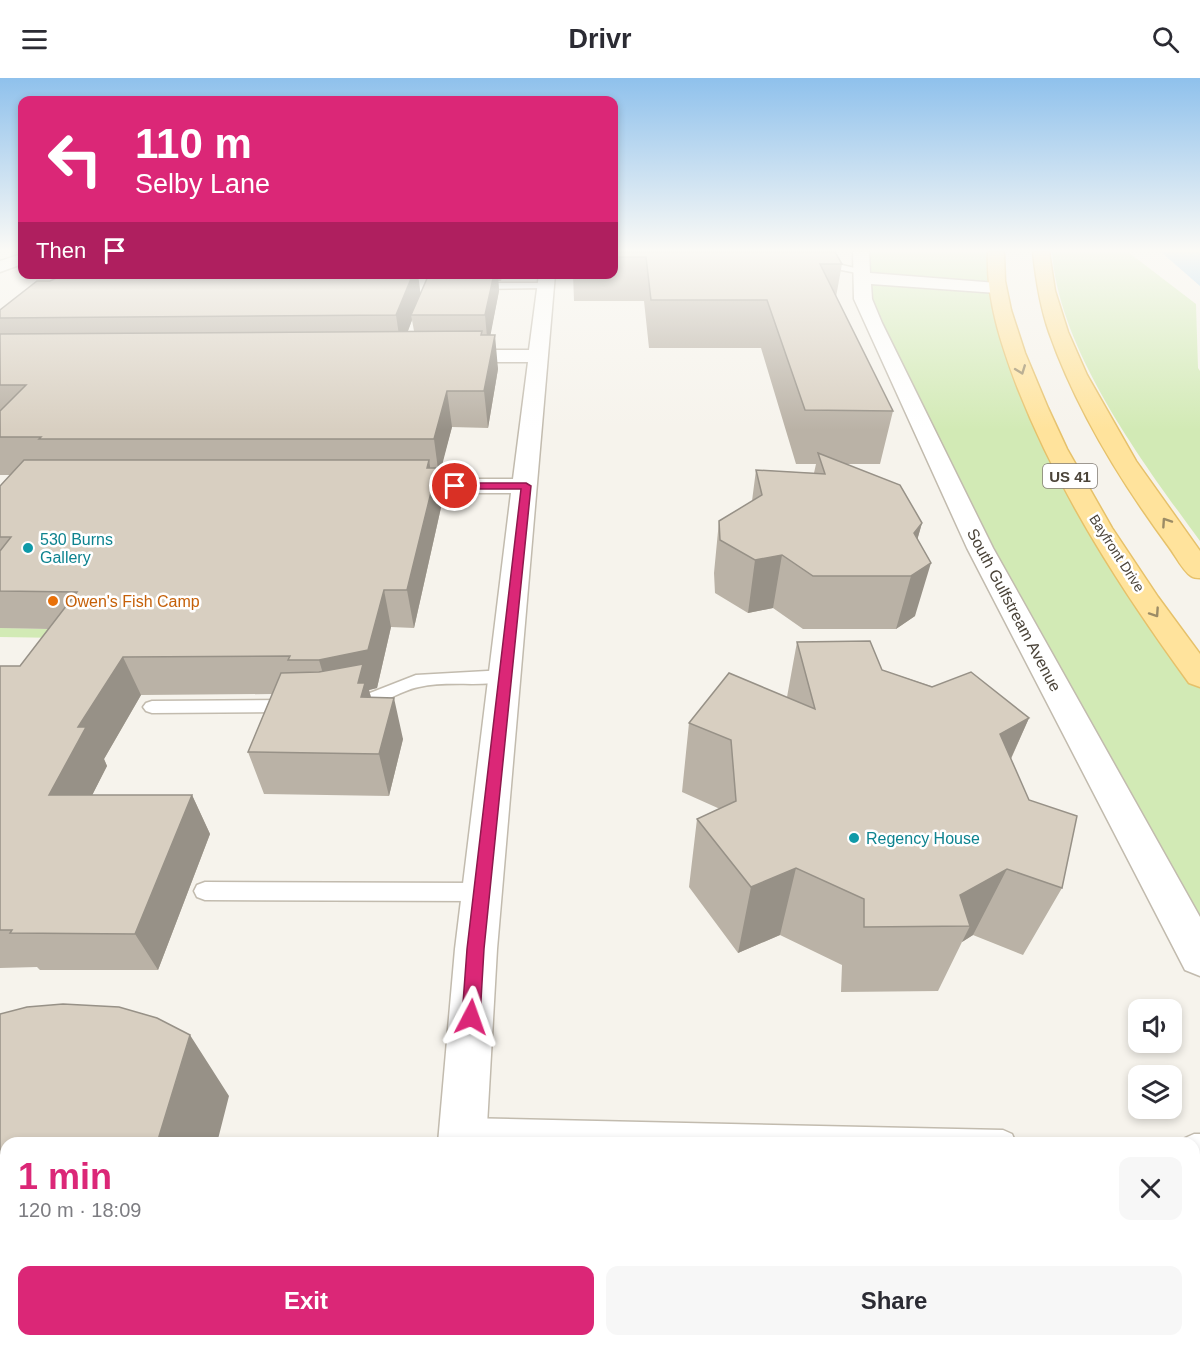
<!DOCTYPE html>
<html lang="en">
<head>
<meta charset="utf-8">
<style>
  :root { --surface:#fff; --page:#f7f7f7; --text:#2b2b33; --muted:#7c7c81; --accent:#db2777 }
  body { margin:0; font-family:Arial,sans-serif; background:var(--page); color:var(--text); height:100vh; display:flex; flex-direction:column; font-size:22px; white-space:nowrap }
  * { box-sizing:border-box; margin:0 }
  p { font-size:20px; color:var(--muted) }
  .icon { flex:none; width:33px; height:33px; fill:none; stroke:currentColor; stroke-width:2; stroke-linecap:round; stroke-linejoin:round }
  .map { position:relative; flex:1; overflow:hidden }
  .sheet { position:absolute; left:0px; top:1059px; width:1200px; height:210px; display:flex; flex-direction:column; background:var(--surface); border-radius:18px 18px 0 0; box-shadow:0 3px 9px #0003 }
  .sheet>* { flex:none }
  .hud { position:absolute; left:18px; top:18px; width:600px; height:183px; border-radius:12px; box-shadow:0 3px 9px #0003; background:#db2777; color:#fff; overflow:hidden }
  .controls { position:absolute; left:1128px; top:921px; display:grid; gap:12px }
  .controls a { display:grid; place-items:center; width:54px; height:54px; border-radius:12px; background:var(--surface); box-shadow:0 3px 9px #0003; font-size:30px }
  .pin { position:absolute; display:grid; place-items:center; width:51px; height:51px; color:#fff; margin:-26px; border:3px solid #fff; border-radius:50%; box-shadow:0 2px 6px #0007 }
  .me { position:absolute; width:66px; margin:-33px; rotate:4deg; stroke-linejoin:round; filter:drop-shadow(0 0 4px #0008) }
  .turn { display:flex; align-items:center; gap:21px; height:126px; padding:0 18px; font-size:27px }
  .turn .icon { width:78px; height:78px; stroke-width:2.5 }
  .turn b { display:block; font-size:42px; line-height:51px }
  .then { display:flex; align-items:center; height:57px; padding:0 18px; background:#0003; gap:12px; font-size:22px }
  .round { display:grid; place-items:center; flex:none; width:63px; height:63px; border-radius:12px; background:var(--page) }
  .headline { display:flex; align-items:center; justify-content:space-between; height:102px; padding:0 18px }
  h1 { font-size:36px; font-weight:700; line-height:45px; color:var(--accent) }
  .primary-button { display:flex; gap:12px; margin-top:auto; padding:12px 18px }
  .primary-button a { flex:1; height:69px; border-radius:12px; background:var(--accent); color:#fff; font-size:24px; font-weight:700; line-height:69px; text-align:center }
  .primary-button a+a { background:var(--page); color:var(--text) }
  header { display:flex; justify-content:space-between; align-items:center; height:78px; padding:0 18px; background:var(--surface); font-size:27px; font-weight:700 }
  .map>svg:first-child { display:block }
</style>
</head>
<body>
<header><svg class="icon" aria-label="menu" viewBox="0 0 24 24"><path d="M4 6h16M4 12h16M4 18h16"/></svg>Drivr<svg class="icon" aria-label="search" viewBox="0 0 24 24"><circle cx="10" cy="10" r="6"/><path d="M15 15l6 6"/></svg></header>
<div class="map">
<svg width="1200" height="1269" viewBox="0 0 1200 1269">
  <rect width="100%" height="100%" fill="#f6f3ec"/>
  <path fill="#d2eab5" d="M861 174H996L1026 306 1200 598V879L863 221Z
    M1052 174H1128L1196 226 1198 290 1200 293V463C1143 385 1059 273 1052 174Z
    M0 550 69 551 63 560 0 559Z"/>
  <path fill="#a9d4f2" d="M1161 174H1200V208Z"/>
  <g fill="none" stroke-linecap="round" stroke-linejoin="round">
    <g stroke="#c2bbae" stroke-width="3">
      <path id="lane" d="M827 174H835L838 186 867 193 862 196 831 190Z
        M545 205 550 208 548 210 475 211 470 208 475 205Z
        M505 592 511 594 514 598 511 602C482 610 449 602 419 609 396 613 373 635 349 628L346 624 349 620 370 615 416 597Z
        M292 622 298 624 301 628 298 632 292 634 152 635 146 633 143 629 146 625 152 623Z
        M205 804 481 805 489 808 492 814 489 820 481 823 205 822 197 819 194 813 197 807Z
        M463 1040 1003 1052 1012 1056 1016 1065H460L454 1062 450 1053 454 1044Z
        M1194 1056H1200V1082H1194V1065H1182L1185 1060Z"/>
    </g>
    <g stroke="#c2bbae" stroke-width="3">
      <path id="street" d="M853 174H869L870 195 997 205 1003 206 1006 210 1003 214 997 215 871 206 872 221 882 245 993 470 1200 839V898L1185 892 967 470 854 221Z
        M22 176V186L0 194V183Z
        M539 196H555L497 871 486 1065H438L455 871 511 415H396L387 413 384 408 387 403 396 401H513L528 284H452L445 282 442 278 445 274 452 272H529Z
        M423 1263H479V1269H423Z"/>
    </g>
    <g stroke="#e6c16a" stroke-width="3">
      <path id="primary" d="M988 174H1004L1005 203 1011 232 1025 275 1048 330 1067 371 1112 450 1158 519 1200 576V609L1189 605C1122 513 1060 417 1018 311 1001 266 986 222 988 174Z
        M1033 174H1049L1055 213 1068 254 1087 297 1136 383 1200 473V500C1197 500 1194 500 1191 498 1183 493 1175 477 1169 469 1121 404 1076 331 1049 254 1040 228 1036 202 1033 174Z"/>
    </g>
    <use href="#lane" fill="#fff" fill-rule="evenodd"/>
    <use href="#street" fill="#fff" fill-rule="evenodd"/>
    <use href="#primary" fill="#ffe39c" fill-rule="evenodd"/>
  </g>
  <path fill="#bab2a6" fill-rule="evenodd" d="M614 174 842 186 836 219 893 333 880 386H845L922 445 917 462 915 538 896 551H803L773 530 748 535 715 515 714 495 719 443 752 423 756 392 814 395 816 386H796L761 270H649L644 223H574L573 196H614Z
    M429 196H503L501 203H498L499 213 490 257 498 291 488 350 452 349 438 399 442 425 414 550 391 549 377 610 369 612 371 619 403 661 389 718 264 716 248 674 272 616 141 617 104 681 107 688 92 717H192L210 756 158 892H40L37 889 0 890V588H20L49 551 0 550V408L10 397H0V232L420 216ZM412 242 414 253H408Z
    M797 564 1029 640 1011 681 1062 810 1023 877 973 857 962 864 938 913 841 914 842 887 780 857 738 875 689 809 697 741 720 731 682 714 689 645 787 619Z"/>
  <path fill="#979187" d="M413 196H418L421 219 411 237 412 242 401 271 396 237Z
    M494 196H498L499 213 488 270 485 237Z
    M495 257 498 291 488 350 484 313Z
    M447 313 452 349 439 399 434 361Z
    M429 382 433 408 437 390 442 425 414 550 407 512 427 390Z
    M922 445 907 498 914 455Z
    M782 477 773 530 748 535 755 482Z
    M931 485 915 538 896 551 911 498Z
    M384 512 391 549 377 610 369 612 373 628 361 619 330 620 319 582Z
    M123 579 141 617 104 681 107 688 73 755 49 717 78 649Z
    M394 620 403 661 389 718 379 676Z
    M1029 640 998 709 1000 656Z
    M192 717 210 756 158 892 135 856Z
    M796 790 780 857 738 875 751 809Z
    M1007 791 973 857 962 864 970 848 960 817Z
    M190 957 229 1018 217 1065H157Z
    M98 1263H166L165 1269H96Z"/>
  <path fill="#d8cfc1" stroke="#979187" stroke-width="1.5" d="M614 174H835L842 186H820L893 333 805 332 767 222H651L646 179H614Z
    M65 196H413L396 237 0 240V232L37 203H50Z
    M429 196H494L485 237H411Z
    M482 253 481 257H495L484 313H447L434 361H39L41 359H0V333L26 307H0V256Z
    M818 375 900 407 922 445 914 455 931 485 911 498H813L782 477 755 482 720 462 719 443 762 417 756 392 825 396Z
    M24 382H429L427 390H437L407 512H384L368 572 319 582H288L290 578 123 579 78 649H86L49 717H192L135 856 10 855 12 852H0V588H20L77 514 0 513V473L11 459H0V408Z
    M870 563 882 592 932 609 971 594 1029 640 1000 656 1029 722 1077 738 1062 810 1007 791 960 817 970 848 864 849V821L796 790 751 809 697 741 736 723 731 662 689 645 729 595 815 631 797 564Z
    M363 586 358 605H365L361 619 394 620 379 676 248 674 281 595 319 594Z
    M63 926 119 929 157 940 190 957 157 1065H6V1263H98L96 1269H0V936L27 929Z"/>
  <defs><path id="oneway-chevron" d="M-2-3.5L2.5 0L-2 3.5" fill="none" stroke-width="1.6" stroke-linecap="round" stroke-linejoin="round" transform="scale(1.5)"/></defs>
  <g stroke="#9c8c66">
    <use href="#oneway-chevron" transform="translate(1021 292) rotate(69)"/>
    <use href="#oneway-chevron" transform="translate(1166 444) rotate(-124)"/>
    <use href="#oneway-chevron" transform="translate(1155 535) rotate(56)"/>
  </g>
  <linearGradient id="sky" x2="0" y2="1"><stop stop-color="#8fc1ec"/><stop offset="0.49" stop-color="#fbfaf6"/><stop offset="1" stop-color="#fbfaf6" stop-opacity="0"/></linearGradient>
  <rect width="1200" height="352" fill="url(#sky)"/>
  <path fill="#db2777" stroke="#8e194d" stroke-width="1.5" d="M526 405 531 408 484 871 480 939 477 945 471 948 464 945 462 939 467 871 521 411H455L450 408 455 405Z"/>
  <g fill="#0f9aa8" stroke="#fff" stroke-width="2">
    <circle cx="28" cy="470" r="6"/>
    <circle cx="854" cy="760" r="6"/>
  </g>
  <circle fill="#e8710a" stroke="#fff" stroke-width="2" cx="53" cy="523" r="6"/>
  <g text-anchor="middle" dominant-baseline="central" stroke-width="5" stroke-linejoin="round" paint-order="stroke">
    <g font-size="14" fill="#4b4439" stroke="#fff">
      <text transform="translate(1117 475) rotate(57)">Bayfront Drive</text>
    </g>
    <rect fill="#fff" stroke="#817c74" stroke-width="1.5" x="1043" y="386" width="54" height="24" rx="4.5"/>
    <g font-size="15" font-weight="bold" fill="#4b4439">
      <text x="1070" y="398">US 41</text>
    </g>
    <g font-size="16" fill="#0d838f" stroke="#fff" text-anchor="start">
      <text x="40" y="461">530 Burns<tspan x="40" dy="18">Gallery</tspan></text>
      <text x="866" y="760">Regency House</text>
    </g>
    <g font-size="16" fill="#c56008" stroke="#fff" text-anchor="start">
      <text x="65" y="523">Owen's Fish Camp</text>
    </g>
    <g font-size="16" fill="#4b4439" stroke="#fff">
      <text transform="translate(1014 532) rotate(62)">South Gulfstream Avenue</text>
    </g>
  </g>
</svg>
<div class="controls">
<a><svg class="icon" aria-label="sound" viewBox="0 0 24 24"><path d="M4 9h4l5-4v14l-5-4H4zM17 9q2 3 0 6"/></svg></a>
<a><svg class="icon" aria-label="layers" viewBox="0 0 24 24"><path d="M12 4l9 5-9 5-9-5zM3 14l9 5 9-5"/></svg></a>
</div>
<div class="pin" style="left:455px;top:408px;background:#d93025"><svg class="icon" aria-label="arrive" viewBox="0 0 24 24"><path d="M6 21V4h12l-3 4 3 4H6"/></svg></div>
<svg class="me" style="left:471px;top:939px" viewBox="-20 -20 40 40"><path d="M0-17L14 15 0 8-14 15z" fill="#db2777" stroke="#fff" stroke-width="4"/></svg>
<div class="hud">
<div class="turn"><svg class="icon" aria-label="left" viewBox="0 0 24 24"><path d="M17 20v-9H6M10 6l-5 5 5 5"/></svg><div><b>110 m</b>Selby Lane</div></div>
<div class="then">Then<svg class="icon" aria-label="arrive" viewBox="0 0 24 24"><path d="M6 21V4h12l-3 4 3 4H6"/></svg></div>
</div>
<section class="sheet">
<div class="headline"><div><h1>1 min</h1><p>120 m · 18:09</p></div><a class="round"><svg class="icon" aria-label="close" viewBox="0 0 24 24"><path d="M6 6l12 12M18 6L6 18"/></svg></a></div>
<div class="primary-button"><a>Exit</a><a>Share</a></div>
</section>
</div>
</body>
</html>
